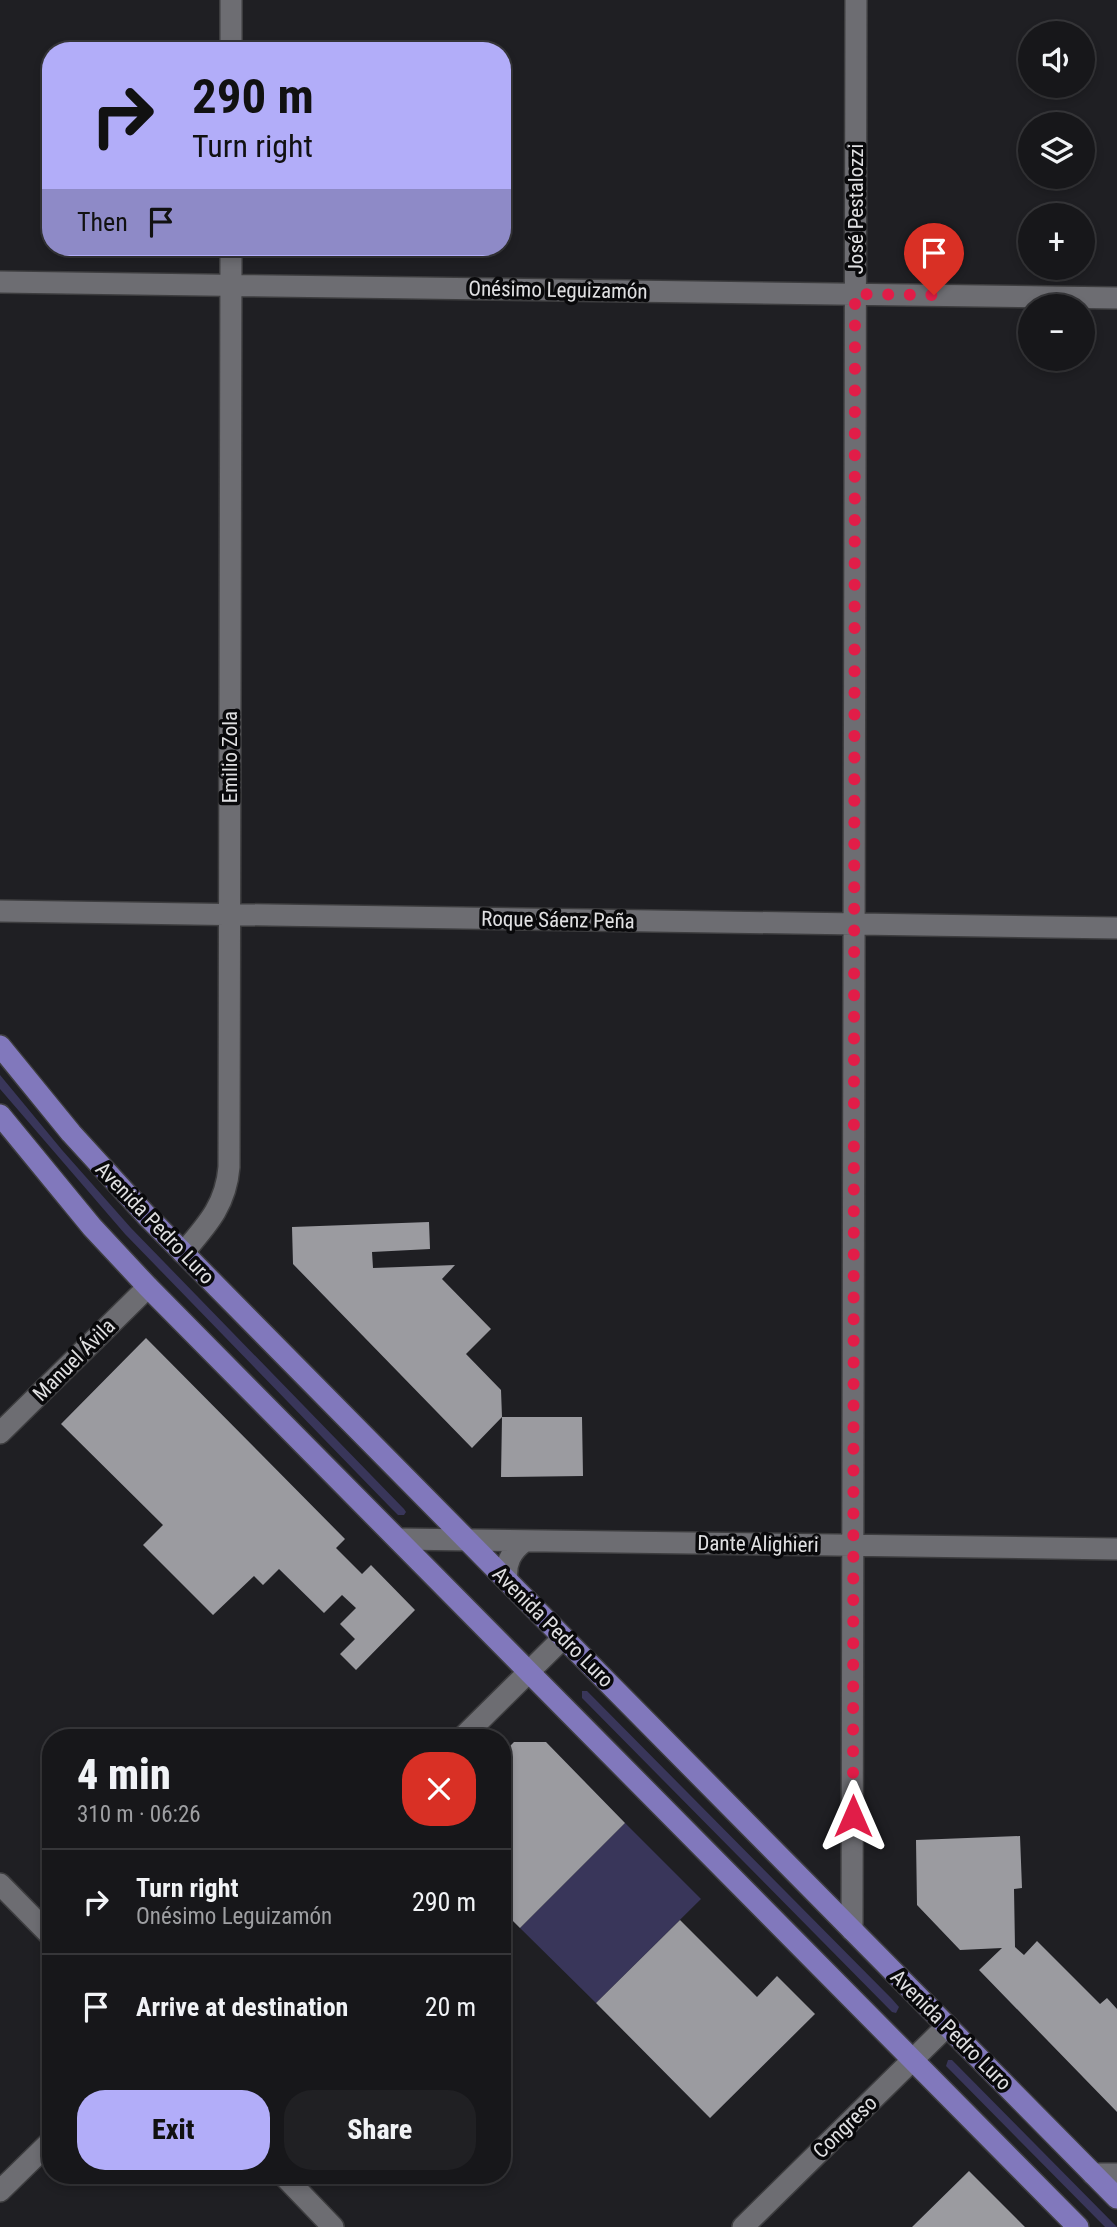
<!DOCTYPE html>
<html lang="en">
<head>
<meta charset="utf-8">
<style>
  :root { --surface:#17171a; --page:#202023; --text:#f1f3f6; --muted:#9e9fa2; --line:#363639; --accent:#b2adf9 }
  body { margin:0; font-family:"Roboto Condensed",sans-serif; background:var(--page); color:var(--text); height:100vh; display:flex; flex-direction:column; font-size:26px; white-space:nowrap }
  * { box-sizing:border-box; margin:0 }
  p { font-size:23px; color:var(--muted) }
  .icon { flex:none; width:38px; height:38px; fill:none; stroke:currentColor; stroke-width:2; stroke-linecap:round; stroke-linejoin:round }
  .map { position:relative; flex:1; overflow:hidden }
  .side { position:absolute; left:42px; top:1729px; width:469px; height:455px; display:flex; flex-direction:column; background:var(--surface); border-radius:28px; box-shadow:0 4px 10px #0003,0 0 0 2px var(--line) }
  .side>* { flex:none }
  .hud { position:absolute; left:42px; top:42px; width:469px; height:214px; border-radius:28px; box-shadow:0 4px 10px #0003,0 0 0 2px var(--line); background:#b2adf9; color:#111; overflow:hidden }
  .tools { position:absolute; left:1018px; top:21px; display:grid; gap:14px }
  .tools a { display:grid; place-items:center; width:77px; height:77px; border-radius:50%; background:var(--surface); box-shadow:0 4px 10px #0003,0 0 0 2px var(--line); font-size:35px }
  .pin { position:absolute; display:grid; place-items:center; width:60px; height:60px; color:#fff; margin:-72px -30px; border-radius:50% 50% 50% 0; rotate:-45deg; box-shadow:0 0 7px #0007 }
  .pin .icon { rotate:45deg }
  .me { position:absolute; width:77px; margin:-38px; rotate:0deg; stroke-linejoin:round; filter:drop-shadow(0 0 5px #0008) }
  .turn { display:flex; align-items:center; gap:24px; height:147px; padding:0 35px; font-size:32px }
  .turn .icon { width:91px; height:91px; stroke-width:2.5 }
  .turn b { display:block; font-size:49px; line-height:60px }
  .then { display:flex; align-items:center; height:66px; padding:0 35px; background:#0003; gap:14px; font-size:26px }
  .round { display:grid; place-items:center; flex:none; width:74px; height:74px; border-radius:28px; background:var(--page) }
  .head { display:flex; align-items:center; justify-content:space-between; height:119px; padding:0 35px }
  h1 { font-size:42px; font-weight:800; line-height:52px }
  .button { display:flex; gap:14px; margin-top:auto; padding:14px 35px }
  .button a { flex:1; height:80px; border-radius:28px; background:var(--accent); color:#111; font-size:28px; font-weight:800; line-height:80px; text-align:center }
  .button a+a { background:var(--page); color:var(--text) }
  ul { padding:0; list-style:none }
  li { display:flex; align-items:center; gap:21px; height:105px; padding:0 35px; border-top:2px solid var(--line) }
  li div { flex:1 }
  li b { display:block; font-size:26px }
  li em { font-style:normal }
  .map>svg:first-child { display:block }
</style>
</head>
<body>
<div class="map">
<svg width="1117" height="2227" viewBox="0 0 1117 2227">
  <rect width="100%" height="100%" fill="#1f1f23"/>
  <path fill="#39365a" d="M0 1075 62 1150 131 1228 404 1509 406 1512 404 1515H398L390 1507 125 1234 0 1089Z
    M582 1691H587L892 1999 899 2007 896 2013 892 2012 582 1698Z
    M625 1823 701 1899 596 2003 520 1928Z
    M948 2060H952L1117 2227H1105L946 2066Z"/>
  <path fill="#9b9ba0" d="M429 1222 430 1249 372 1252 373 1268 455 1265 442 1279 491 1329 466 1354 501 1390 502 1417 472 1448 293 1264 292 1227Z
    M146 1338 345 1539 336 1548 362 1574 371 1565 415 1610 356 1670 340 1654 355 1639 340 1624 356 1608 342 1595 324 1613 279 1569 263 1585 254 1576 213 1615 143 1545 163 1525 61 1424Z
    M502 1417H582L583 1476 501 1477Z
    M514 1742H546L625 1823 520 1928 502 1910V1754Z
    M1020 1836 1022 1888 1014 1889 1015 1947 1024 1955 1037 1941 1100 2004 1107 1998 1117 2009V2112L979 1970 1002 1948 960 1950 917 1905 916 1840Z
    M680 1920 757 1997 777 1976 815 2014 710 2118 596 2003Z
    M969 2171 1025 2227H912Z"/>
  <g fill="none" stroke-linecap="round" stroke-linejoin="round">
    <g stroke="#3d3d3f" stroke-width="24">
      <path id="street" d="M231 51V0
        M0 282 1117 298
        M0 911 1117 928
        M183 1253C207 1225 226 1205 229 1167L231 247
        M0 1433 148 1287
        M398 1539 1117 1549
        M507 1580C505 1563 511 1551 525 1541
        M462 1738 563 1638
        M0 1884 51 1936
        M852 1930 856 0
        M1093 2174H1117
        M283 2175 333 2227
        M0 2191 51 2141
        M743 2227 947 2026"/>
    </g>
    <g stroke="#3d3d3f" stroke-width="24">
      <path id="primary" d="M0 1046 71 1133 146 1215 1117 2198
        M0 1115 92 1227 148 1287 1078 2227"/>
    </g>
    <use href="#street" stroke="#6d6d72" stroke-width="21"/>
    <use href="#primary" stroke="#8178bc" stroke-width="21"/>
  </g>
  <g fill="none" stroke-linecap="round" stroke-linejoin="round">
    <path stroke="#e11d48" stroke-width="12" stroke-dasharray="0 21.6" d="M853 1816 855 294 934 295"/>
  </g>
  <g text-anchor="middle" dominant-baseline="central" stroke-width="7" stroke-linejoin="round" paint-order="stroke">
    <g font-size="21" fill="#e0e0e2" stroke="#09090b">
      <text transform="translate(856 209) rotate(-90)">José Pestalozzi</text>
      <text transform="translate(558 290) rotate(1)">Onésimo Leguizamón</text>
      <text transform="translate(230 757) rotate(-90)">Emilio Zola</text>
      <text transform="translate(558 920) rotate(1)">Roque Sáenz Peña</text>
      <text transform="translate(155 1223) rotate(46)">Avenida Pedro Luro</text>
      <text transform="translate(74 1360) rotate(-45)">Manuel Ávila</text>
      <text transform="translate(758 1544) rotate(1)">Dante Alighieri</text>
      <text transform="translate(553 1627) rotate(45)">Avenida Pedro Luro</text>
      <text transform="translate(951 2030) rotate(45)">Avenida Pedro Luro</text>
      <text transform="translate(845 2127) rotate(-44)">Congreso</text>
    </g>
  </g>
</svg>
<div class="tools">
<a><svg class="icon" aria-label="sound" viewBox="0 0 24 24"><path d="M4 9h4l5-4v14l-5-4H4zM17 9q2 3 0 6"/></svg></a>
<a><svg class="icon" aria-label="layers" viewBox="0 0 24 24"><path d="M12 4l9 5-9 5-9-5zM3 14l9 5 9-5"/></svg></a>
<a>+</a>
<a>−</a>
</div>
<div class="pin" style="left:934px;top:295px;background:#d93025"><svg class="icon" aria-label="arrive" viewBox="0 0 24 24"><path d="M6 21V4h12l-3 4 3 4H6"/></svg></div>
<svg class="me" style="left:853px;top:1816px" viewBox="-20 -20 40 40"><path d="M0-17L14 15 0 8-14 15z" fill="#e11d48" stroke="#fff" stroke-width="4"/></svg>
<div class="hud">
<div class="turn"><svg class="icon" aria-label="right" viewBox="0 0 24 24"><path d="M7 20v-9h11M14 6l5 5-5 5"/></svg><div><b>290 m</b>Turn right</div></div>
<div class="then">Then<svg class="icon" aria-label="arrive" viewBox="0 0 24 24"><path d="M6 21V4h12l-3 4 3 4H6"/></svg></div>
</div>
<section class="side">
<div class="head"><div><h1>4 min</h1><p>310 m · 06:26</p></div><a class="round" style="background:#d93025;color:#fff"><svg class="icon" aria-label="close" viewBox="0 0 24 24"><path d="M6 6l12 12M18 6L6 18"/></svg></a></div>
<ul>
<li><svg class="icon" aria-label="right" viewBox="0 0 24 24"><path d="M7 20v-9h11M14 6l5 5-5 5"/></svg><div><b>Turn right</b><p>Onésimo Leguizamón</p></div><em>290 m</em></li>
<li><svg class="icon" aria-label="arrive" viewBox="0 0 24 24"><path d="M6 21V4h12l-3 4 3 4H6"/></svg><div><b>Arrive at destination</b></div><em>20 m</em></li>
</ul>
<div class="button"><a>Exit</a><a>Share</a></div>
</section>
</div>
</body>
</html>
